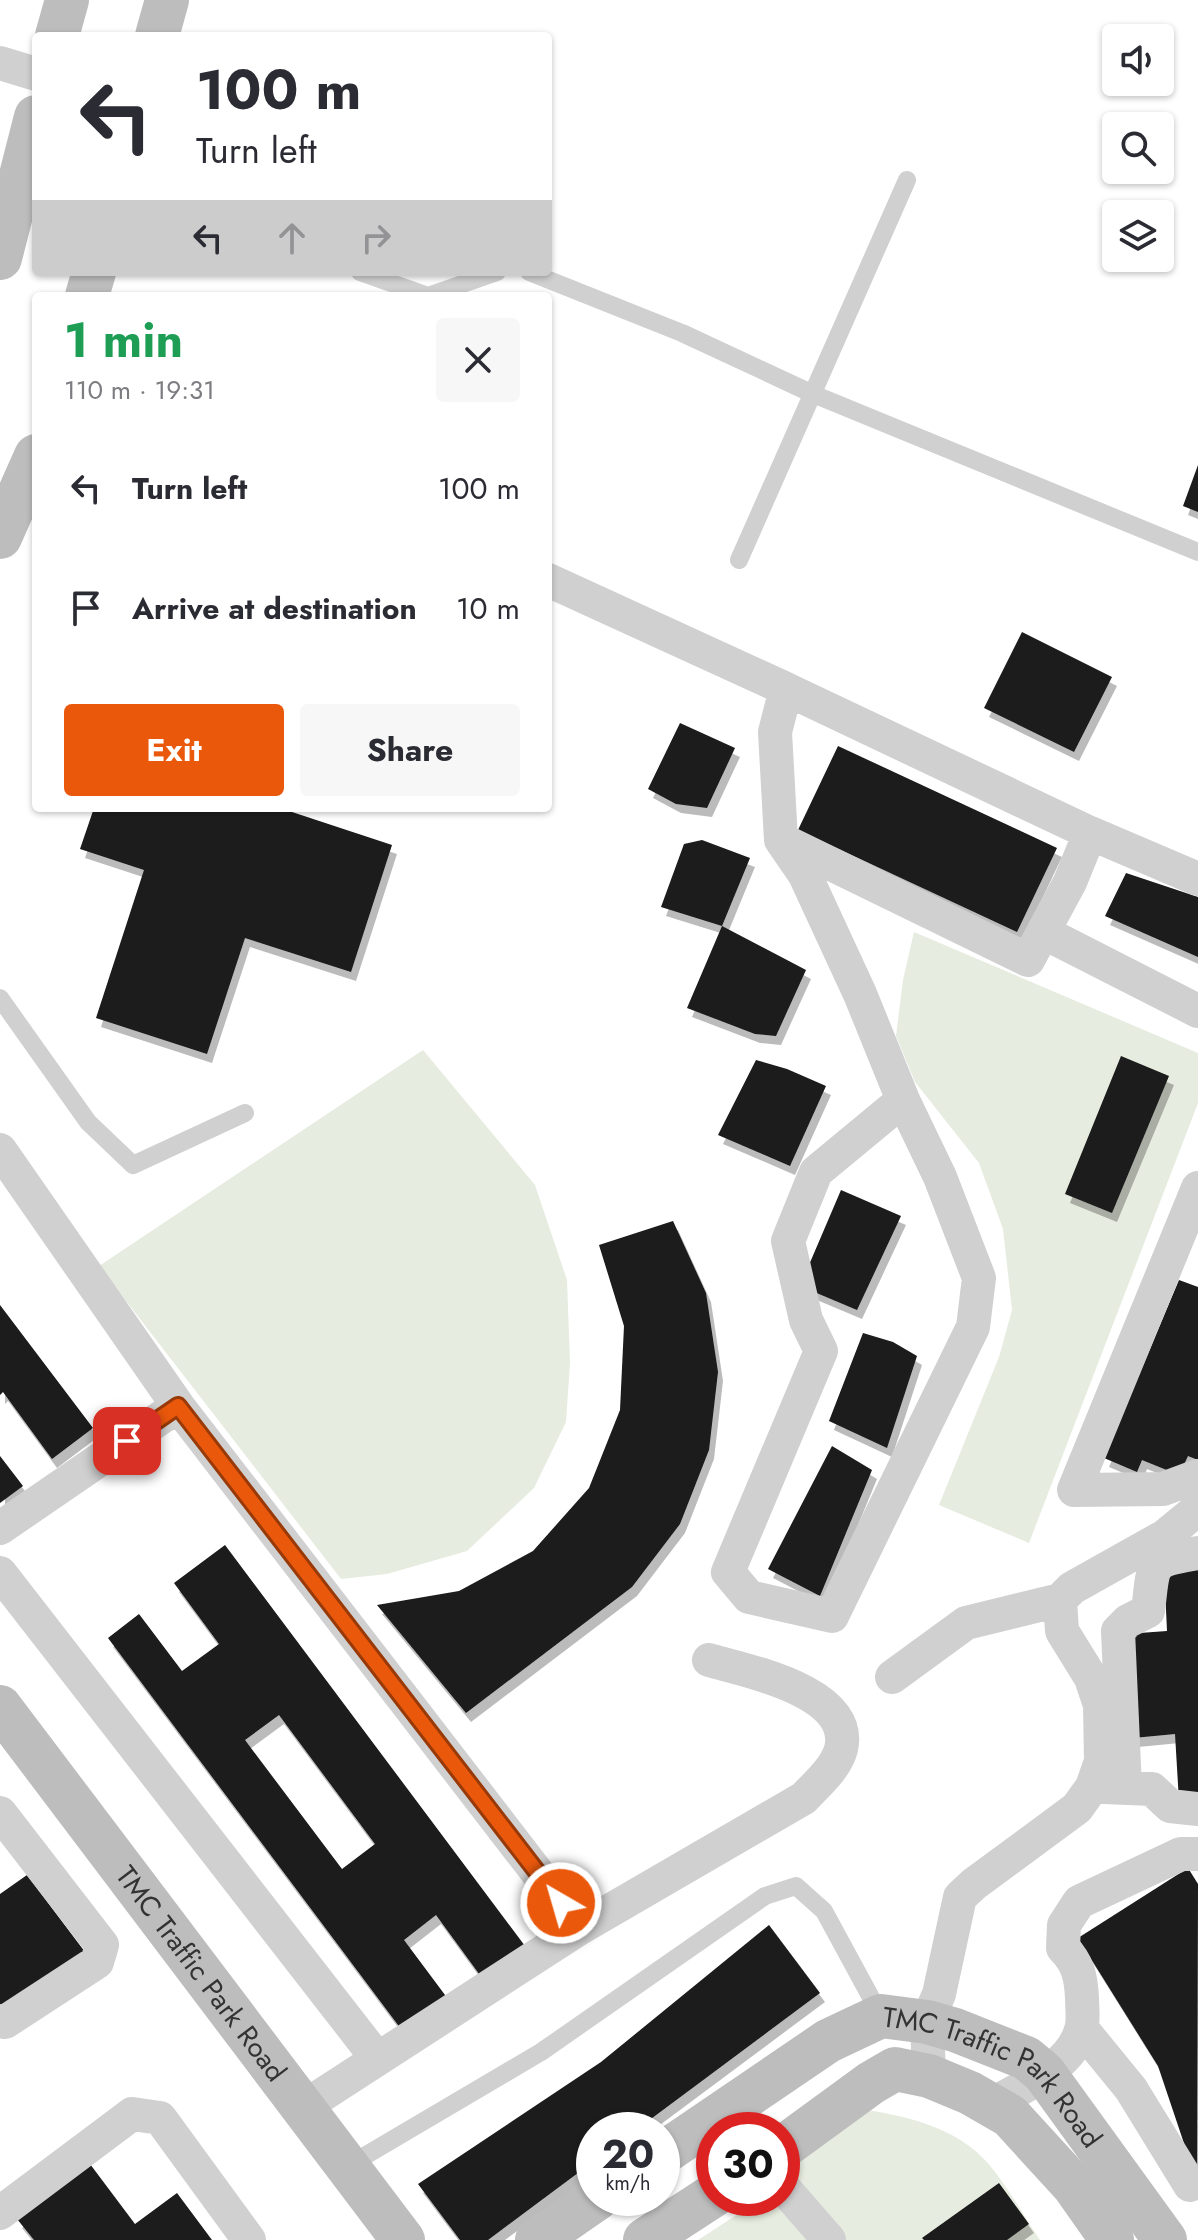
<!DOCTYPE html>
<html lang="en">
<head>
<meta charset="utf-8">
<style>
  :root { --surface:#fff; --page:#f7f7f7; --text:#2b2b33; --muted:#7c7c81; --accent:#ea580c }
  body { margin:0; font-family:Jost,sans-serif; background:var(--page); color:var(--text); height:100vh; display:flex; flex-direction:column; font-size:30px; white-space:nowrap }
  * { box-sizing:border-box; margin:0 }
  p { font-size:26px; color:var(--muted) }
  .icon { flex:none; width:44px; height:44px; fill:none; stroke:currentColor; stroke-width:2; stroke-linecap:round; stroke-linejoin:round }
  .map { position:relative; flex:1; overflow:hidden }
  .panel { position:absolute; left:32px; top:292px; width:520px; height:520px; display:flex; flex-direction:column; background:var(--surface); border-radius:8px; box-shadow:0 2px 6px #0004 }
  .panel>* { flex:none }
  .hud { position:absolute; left:32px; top:32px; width:520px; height:244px; border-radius:8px; box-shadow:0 2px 6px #0004; background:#fff; color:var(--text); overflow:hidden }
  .fabs { position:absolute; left:1102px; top:24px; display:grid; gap:16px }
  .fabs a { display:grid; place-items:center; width:72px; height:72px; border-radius:8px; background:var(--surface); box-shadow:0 2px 6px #0004; font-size:40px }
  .speed { position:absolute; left:576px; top:2112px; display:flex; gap:16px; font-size:40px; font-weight:700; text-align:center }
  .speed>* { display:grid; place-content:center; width:104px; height:104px; border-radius:50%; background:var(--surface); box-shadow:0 2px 6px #0004; line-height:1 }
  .speed small { font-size:20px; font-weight:400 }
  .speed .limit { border:12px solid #d22; background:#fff; color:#111 }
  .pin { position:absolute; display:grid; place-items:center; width:68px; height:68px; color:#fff; margin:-34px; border-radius:16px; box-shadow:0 4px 12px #0006 }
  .me { position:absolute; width:88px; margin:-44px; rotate:322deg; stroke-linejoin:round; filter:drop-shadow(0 0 6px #0008) }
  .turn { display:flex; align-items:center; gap:28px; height:168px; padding:0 32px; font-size:36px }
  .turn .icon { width:104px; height:104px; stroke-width:2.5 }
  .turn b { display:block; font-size:56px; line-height:68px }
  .lanes { display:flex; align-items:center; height:76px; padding:0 32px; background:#0003; justify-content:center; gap:40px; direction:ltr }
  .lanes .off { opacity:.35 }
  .round { display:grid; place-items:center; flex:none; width:84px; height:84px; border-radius:8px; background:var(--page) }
  .overview { display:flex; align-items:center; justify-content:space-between; height:136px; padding:0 32px }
  h1 { font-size:48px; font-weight:700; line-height:60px; color:#1e9e55 }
  .primary-button { display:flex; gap:16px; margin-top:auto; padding:16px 32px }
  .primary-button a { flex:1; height:92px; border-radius:8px; background:var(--accent); color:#fff; font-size:32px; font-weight:700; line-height:92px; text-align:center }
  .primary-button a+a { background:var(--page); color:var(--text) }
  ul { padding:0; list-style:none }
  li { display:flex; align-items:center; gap:24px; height:120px; padding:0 32px }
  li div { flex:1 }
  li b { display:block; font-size:30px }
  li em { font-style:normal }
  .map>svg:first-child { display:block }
</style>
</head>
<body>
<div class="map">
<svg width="1198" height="2240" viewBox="0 0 1198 2240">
  <defs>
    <filter id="shadow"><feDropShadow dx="5" dy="9" stdDeviation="0" flood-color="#0004"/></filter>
  </defs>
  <rect width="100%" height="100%" fill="#fff"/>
  <path fill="#e6ecdf" d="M914 932 1198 1053V1103L1029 1543 939 1505 999 1357 1012 1310 1003 1229 979 1163 915 1082 896 1036 903 980Z
    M423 1050 535 1185 567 1280 570 1363 566 1422 534 1488 467 1551 387 1574 341 1579 99 1266Z
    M867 2110C910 2117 956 2128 987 2162 1007 2185 1023 2215 1040 2240H698L758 2201 760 2198H782V2130Z"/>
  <path fill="#1a1a1a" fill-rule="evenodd" filter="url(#shadow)" d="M1198 465V512L1183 506Z
    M1022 632 1112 677 1074 752 984 708Z
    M680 723 735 748 707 808 676 804 648 789Z
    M838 746 1057 848 1017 932 798 830Z
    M94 808H293L292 812 392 845 351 972 245 938 207 1054 96 1018 144 870 80 849Z
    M702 840 750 858 722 926 806 970 776 1036 755 1034 687 1008 722 926 661 907 684 844Z
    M1126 873 1198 897V957L1105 916Z
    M1121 1056 1169 1076 1112 1213 1065 1194Z
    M756 1060 787 1069 826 1086 790 1166 718 1135Z
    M841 1190 901 1216 857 1310 800 1286Z
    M673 1221 706 1293 718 1372 709 1450 680 1524 632 1587 466 1713 377 1605 459 1591 533 1551 589 1488 620 1410 624 1326 599 1245Z
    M1179 1280 1198 1287V1460L1188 1456 1179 1475 1142 1460 1137 1472 1104 1458Z
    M0 1305 93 1428 52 1459 3 1392 0 1395Z
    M863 1333 893 1342 917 1356 887 1448 829 1421Z
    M832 1446 872 1470 820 1596 768 1569Z
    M0 1456 23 1486 0 1503Z
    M225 1545 528 1950 485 1982 436 1915 404 1940 448 1999 401 2029 108 1638 139 1614 182 1671 219 1644 174 1583ZM279 1715 375 1844 342 1869 245 1740Z
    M1198 1564V1800L1179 1801 1175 1734 1133 1738 1126 1634 1167 1631 1164 1567Z
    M1188 1868 1198 1884 1197 2182 1158 2066 1078 1938Z
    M27 1875 85 1952 0 2013V1894Z
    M769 1925 820 1993 636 2130H594V2161L488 2240H460L418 2184 601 2062Z
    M90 2164 135 2224 177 2193 212 2240H34L17 2219Z
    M999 2183 1029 2224 1007 2240H924L922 2238Z"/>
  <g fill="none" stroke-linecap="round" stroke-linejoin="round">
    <path stroke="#d0d0d0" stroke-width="18" d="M360 272 428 296 497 272
      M529 272 682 333 813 394 1198 552
      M739 560 907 180
      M0 998 88 1122 133 1165 245 1113
      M346 2167 541 2052 765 1896 796 1886 824 1911 881 2016"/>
    <path stroke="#d0d0d0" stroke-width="34" d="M0 63 36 74
      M548 580 786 689 775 732 781 840 805 875 860 994 903 1100 940 1177 979 1278 973 1327 832 1616 749 1597 728 1572 821 1351 806 1320 788 1241 816 1172 903 1100
      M1090 833 1198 879
      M782 840 1028 960 1070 882 1090 833 786 689
      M1043 932 1198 1011
      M0 1150 178 1406 0 1528
      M1198 1188 1074 1490 1163 1489 1198 1476
      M178 1406 580 1928
      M0 1573 376 2057
      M892 1677 966 1623 1060 1600
      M1104 1787 1152 1789 1170 1806 1198 1809
      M1125 1788 1118 1631 1128 1621 1148 1611C1154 1563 1148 1561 1198 1553
      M0 1813 102 1945 97 1962 5 2022 0 2021
      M1082 2029 1131 2089 1190 2185
      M929 2076 927 2022 939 1994 960 1897 974 1884 1077 1808 1092 1787 1101 1761 1100 1705 1091 1678 1062 1631 1060 1600 1072 1588 1165 1536 1198 1509
      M991 2105C1023 2086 1070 2068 1081 2030 1084 2021 1082 2008 1082 1998 1081 1977 1078 1963 1063 1948L1064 1925 1079 1902 1181 1854H1198
      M302 2108 580 1928 804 1798C817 1784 836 1768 841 1749 855 1692 747 1671 709 1660
      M782 2186 829 2240
      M0 2213 132 2114 160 2118 249 2240"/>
    <g stroke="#bdbdbd" stroke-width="44">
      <path d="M57 36 67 0"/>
      <path d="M157 36 167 0"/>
      <path d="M0 258 36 117"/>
      <path d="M87 296 94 272"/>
      <path d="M0 537 36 456"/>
      <path id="s1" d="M0 1707 403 2240"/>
      <path d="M782 2148 871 2083 895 2069 929 2076 970 2093 1010 2116 1074 2186 1112 2240"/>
      <path id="s2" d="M662 2154 828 2041 881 2016 927 2022 955 2030 1026 2058 1044 2073 1165 2240"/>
      <path d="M537 2240 598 2198"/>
      <path d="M645 2240 714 2195"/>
    </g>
  </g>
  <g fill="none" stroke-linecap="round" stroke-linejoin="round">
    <g stroke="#983908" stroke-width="20">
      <path id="route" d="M127 1441 178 1406 561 1903"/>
    </g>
    <use href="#route" stroke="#ea580c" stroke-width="14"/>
  </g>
  <g text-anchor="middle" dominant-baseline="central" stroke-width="8" stroke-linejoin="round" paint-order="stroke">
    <g font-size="28" fill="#333" stroke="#fff">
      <text stroke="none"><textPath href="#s1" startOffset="334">TMC Traffic Park Road</textPath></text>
      <text stroke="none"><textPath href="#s2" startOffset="392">TMC Traffic Park Road</textPath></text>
    </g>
  </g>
</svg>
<div class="fabs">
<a><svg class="icon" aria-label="sound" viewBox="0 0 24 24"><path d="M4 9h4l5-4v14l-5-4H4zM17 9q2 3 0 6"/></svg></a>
<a><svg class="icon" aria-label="search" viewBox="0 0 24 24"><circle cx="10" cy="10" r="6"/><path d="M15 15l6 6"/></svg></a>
<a><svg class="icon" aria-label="layers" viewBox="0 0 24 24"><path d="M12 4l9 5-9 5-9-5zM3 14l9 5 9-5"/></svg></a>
</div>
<div class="speed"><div>20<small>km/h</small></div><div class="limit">30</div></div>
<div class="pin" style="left:127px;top:1441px;background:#d93025"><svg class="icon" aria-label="arrive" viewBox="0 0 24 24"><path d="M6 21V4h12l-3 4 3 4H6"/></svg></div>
<svg class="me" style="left:561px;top:1903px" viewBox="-20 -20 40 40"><circle r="17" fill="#ea580c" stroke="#fff" stroke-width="3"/><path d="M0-11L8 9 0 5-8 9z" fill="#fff"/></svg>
<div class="hud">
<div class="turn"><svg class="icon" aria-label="left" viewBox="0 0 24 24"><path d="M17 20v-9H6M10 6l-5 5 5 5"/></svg><div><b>100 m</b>Turn left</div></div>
<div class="lanes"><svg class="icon" aria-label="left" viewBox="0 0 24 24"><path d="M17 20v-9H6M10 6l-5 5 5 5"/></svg><svg class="icon off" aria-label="ahead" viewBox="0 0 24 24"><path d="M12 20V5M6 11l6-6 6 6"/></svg><svg class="icon off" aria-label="right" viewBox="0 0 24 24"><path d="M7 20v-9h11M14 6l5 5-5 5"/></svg></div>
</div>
<section class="panel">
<div class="overview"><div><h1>1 min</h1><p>110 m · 19:31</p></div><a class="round"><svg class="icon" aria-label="close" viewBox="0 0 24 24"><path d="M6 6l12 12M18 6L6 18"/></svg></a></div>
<ul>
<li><svg class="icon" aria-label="left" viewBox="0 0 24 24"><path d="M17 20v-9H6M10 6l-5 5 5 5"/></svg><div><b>Turn left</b></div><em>100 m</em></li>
<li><svg class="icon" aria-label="arrive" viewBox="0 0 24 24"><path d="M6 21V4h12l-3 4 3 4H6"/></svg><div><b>Arrive at destination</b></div><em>10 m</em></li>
</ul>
<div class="primary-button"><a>Exit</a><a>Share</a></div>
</section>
</div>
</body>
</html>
